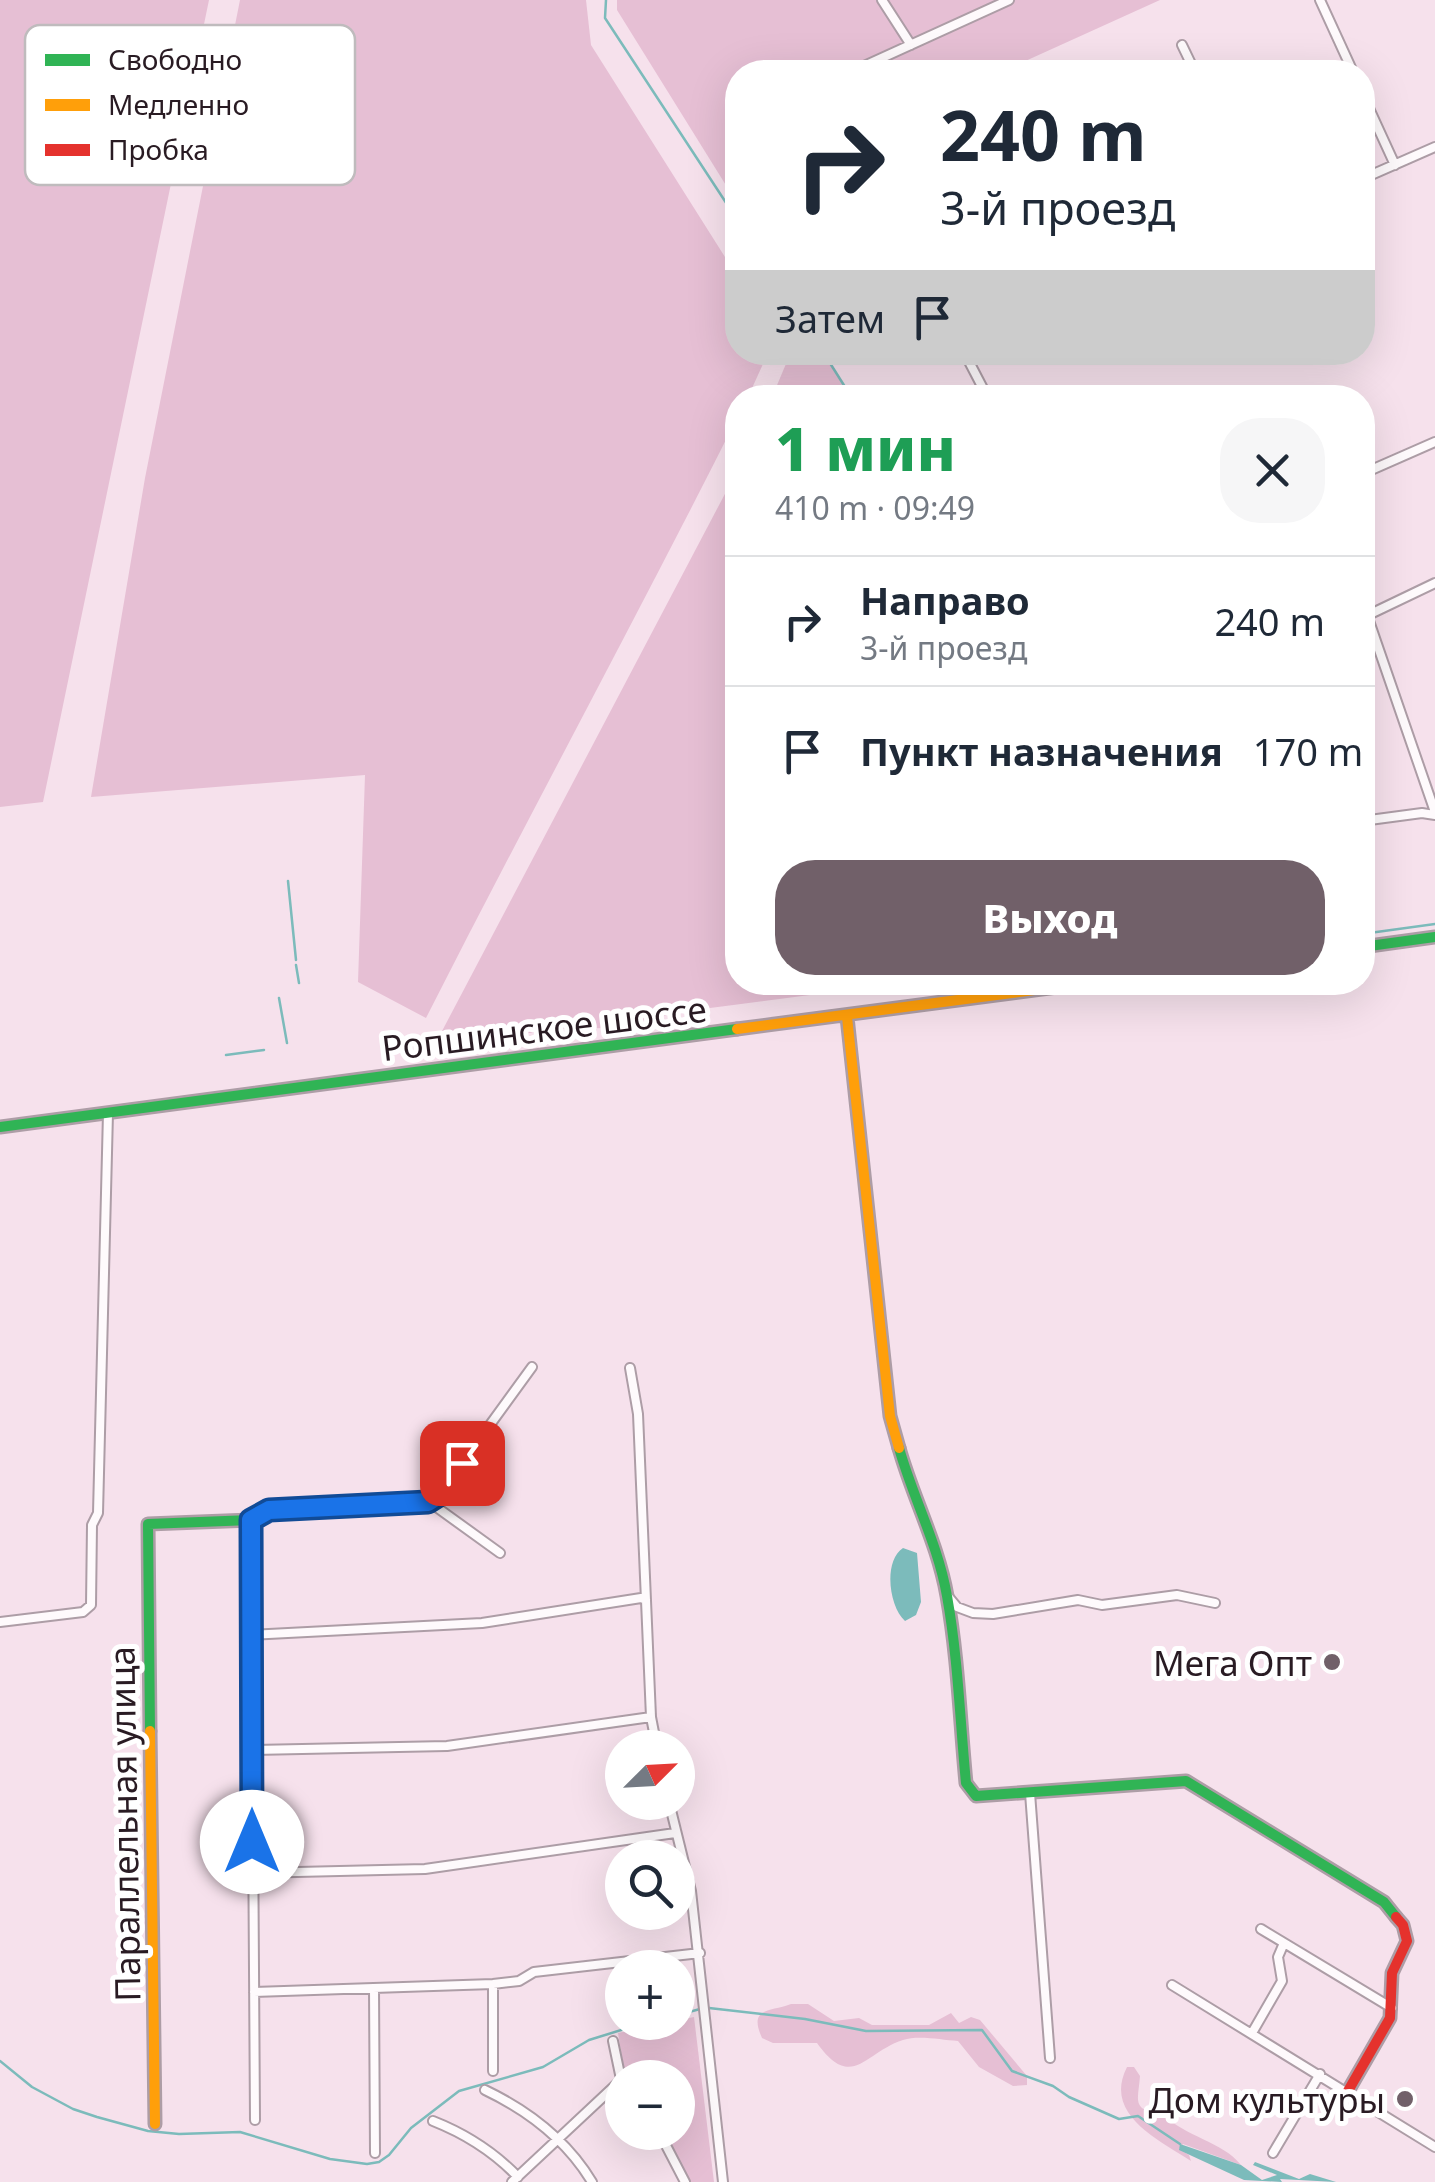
<!DOCTYPE html>
<html lang="ru">
<head>
<meta charset="utf-8">
<style>
  :root { --surface:#fff; --page:#f6f6f7; --text:#1f2937; --muted:#747a83; --line:#e0e1e3; --accent:#716069 }
  body { margin:0; font-family:"Noto Sans",sans-serif; background:var(--page); color:var(--text); height:100vh; display:flex; flex-direction:column; font-size:38px; white-space:nowrap }
  * { box-sizing:border-box; margin:0 }
  p { font-size:32px; color:var(--muted) }
  .icon { flex:none; width:55px; height:55px; fill:none; stroke:currentColor; stroke-width:2; stroke-linecap:round; stroke-linejoin:round }
  .map { position:relative; flex:1; overflow:hidden }
  .drawer { position:absolute; left:725px; top:385px; width:650px; height:610px; display:flex; flex-direction:column; background:var(--surface); border-radius:40px; box-shadow:0 10px 40px #0002 }
  .drawer>* { flex:none }
  .banner { position:absolute; left:725px; top:60px; width:650px; height:305px; border-radius:40px; box-shadow:0 10px 40px #0002; background:#fff; color:var(--text); overflow:hidden }
  .needle { width:65px; rotate:66deg }
  .tools { position:absolute; left:605px; top:1730px; display:grid; gap:20px }
  .tools a { display:grid; place-items:center; width:90px; height:90px; border-radius:50%; background:var(--surface); box-shadow:0 10px 40px #0002; font-size:50px }
  .pin { position:absolute; display:grid; place-items:center; width:85px; height:85px; color:#fff; margin:-42px; border-radius:20px; box-shadow:0 5px 15px #0006 }
  .me { position:absolute; width:110px; margin:-55px; rotate:0deg; stroke-linejoin:round; filter:drop-shadow(0 0 8px #0008) }
  .turn { display:flex; align-items:center; gap:35px; height:210px; padding:0 50px; font-size:45px }
  .turn .icon { width:130px; height:130px; stroke-width:2.5 }
  .turn b { display:block; font-size:70px; line-height:85px }
  .then { display:flex; align-items:center; height:95px; padding:0 50px; background:#0003; gap:20px; font-size:38px }
  .round { display:grid; place-items:center; flex:none; width:105px; height:105px; border-radius:40px; background:var(--page) }
  .summary { display:flex; align-items:center; justify-content:space-between; height:170px; padding:0 50px }
  h1 { font-size:60px; font-weight:800; line-height:75px; color:#1e9e55 }
  .cta { display:flex; gap:20px; margin-top:auto; padding:20px 50px }
  .cta a { flex:1; height:115px; border-radius:40px; background:var(--accent); color:#fff; font-size:40px; font-weight:800; line-height:115px; text-align:center }
  ul { padding:0; list-style:none }
  li { display:flex; align-items:center; gap:30px; height:130px; padding:0 50px; border-top:2px solid var(--line) }
  li div { flex:1 }
  li b { display:block; font-size:38px }
  li em { font-style:normal }
  .map>svg:first-child { display:block }
</style>
</head>
<body>
<div class="map">
<svg width="1435" height="2182" viewBox="0 0 1435 2182">
  <rect width="100%" height="100%" fill="#f6e1ec"/>
  <path fill="#e6bfd4" d="M0 0H209L43 802 0 807Z
    M240 0H586L591 45 737 276 738 352 768 353 748 397 738 398 737 418C636 619 528 817 426 1018L358 982 365 775 91 797 145 478Z
    M617 0H1160L1001 72H738V192L732 195 617 10Z
    M791 352 823 353 852 397H772Z
    M737 471 738 982 902 983 687 1011 609 1028 551 1029 454 1047 441 1033Z
    M791 2004H808L834 2021 859 2018 872 2025H929L951 2013 959 2023 971 2017 980 2020 1027 2076V2085L1013 2086 979 2067 958 2041C941 2040 919 2035 903 2040 865 2052 852 2092 817 2043H773L762 2038C748 2007 770 2012 791 2004Z
    M694 2017 714 2182H690L664 2133 678 2132V2078L625 2077 618 2033Z
    M1127 2067H1134L1140 2076C1138 2102 1131 2110 1163 2114 1185 2137 1222 2141 1241 2165L1183 2144 1179 2149 1189 2155 1191 2161C1157 2139 1103 2114 1127 2067Z"/>
  <path fill="#7cbbbb" d="M903 1548 917 1553 921 1602 916 1615 905 1621C889 1607 883 1561 903 1548Z
    M1180 2144 1241 2165 1262 2180 1277 2175 1253 2165 1255 2162 1299 2179 1310 2174 1336 2182 1280 2179 1282 2182 1244 2180 1179 2150Z"/>
  <g fill="none" stroke-linecap="round" stroke-linejoin="round">
    <path stroke="#7cbbbb" stroke-width="2.5" d="M606 0 605 18 738 221
      M823 352 852 398
      M288 881 296 960
      M1362 934 1435 924
      M296 965 299 983
      M279 998 287 1043
      M226 1055 264 1050
      M709 2008 805 2019 866 2031 982 2030 1012 2071 1053 2086 1069 2097 1119 2119 1138 2116 1180 2144
      M678 2015 700 2009
      M0 2061 32 2087 73 2109 97 2117 148 2131 179 2134 240 2132 330 2159 367 2164 379 2162 389 2155 411 2128 459 2091 543 2067 589 2040 647 2022"/>
    <g stroke="#ad9da6" stroke-width="12">
      <path id="street" d="M882 0 911 45
        M1320 0 1353 72
        M1182 45 1195 72
        M851 72 1009 0
        M1362 93 1395 165
        M1362 179 1435 147
        M964 352 988 398
        M1362 474 1435 442
        M1367 615 1435 812
        M1362 618 1435 583
        M1362 821 1422 813 1435 815
        M630 1368 638 1414 651 1717 657 1748
        M428 1501 500 1553
        M947 1595 957 1607 973 1613 993 1614 1078 1600 1102 1605 1177 1595 1215 1603
        M0 1622 83 1612 91 1605 92 1525 98 1513 108 1113
        M251 1635 482 1623 641 1598 646 1600
        M252 1750 447 1746 651 1717
        M1030 1793 1050 2058
        M669 1802 691 1891 723 2182
        M253 1873 425 1869 675 1833
        M1261 1929 1392 2008
        M493 1984V2071
        M1172 1985 1435 2147
        M374 1988 375 2153
        M254 1992 493 1984 519 1981 534 1972 700 1953
        M1252 2033 1282 1981 1278 1957 1284 1943
        M613 2041 622 2084
        M485 2090C529 2111 566 2139 592 2182
        M255 2120 251 1520 269 1510 428 1501 439 1495 532 1367
        M433 2121C466 2134 493 2151 518 2177
        M659 2132 685 2182
        M1273 2153 1320 2074
        M512 2182 620 2081"/>
    </g>
    <g stroke="#ad9da6" stroke-width="15">
      <path id="fast" d="M1362 947 1435 937
        M0 1127 737 1029
        M899 1448C913 1498 938 1544 947 1596 958 1657 960 1721 966 1783L976 1796 1186 1781 1384 1902 1396 1917
        M150 1731 148 1524 251 1520"/>
    </g>
    <g stroke="#ad9da6" stroke-width="15">
      <path id="slow" d="M847 1017 890 1416 899 1448
        M737 1029 1095 982
        M150 1731 155 2124"/>
    </g>
    <g stroke="#ad9da6" stroke-width="15">
      <path id="jam" d="M1348 2091 1390 2018 1392 1973 1407 1941 1403 1925 1396 1917"/>
    </g>
    <use href="#street" stroke="#fefafc" stroke-width="8"/>
    <use href="#fast" stroke="#30b455" stroke-width="10"/>
    <use href="#slow" stroke="#ff9f0a" stroke-width="10"/>
    <use href="#jam" stroke="#e5322d" stroke-width="10"/>
  </g>
  <g fill="none" stroke-linecap="round" stroke-linejoin="round">
    <g stroke="#114b97" stroke-width="25">
      <path id="route" d="M252 1842 251 1520 269 1510 428 1502 439 1495 462 1463"/>
    </g>
    <use href="#route" stroke="#1a73e8" stroke-width="18"/>
  </g>
  <g fill="#716069" stroke="#fff" stroke-width="4">
    <circle cx="1332" cy="1662" r="10"/>
    <circle cx="1405" cy="2099" r="10"/>
  </g>
  <g text-anchor="middle" dominant-baseline="central" stroke-width="10" stroke-linejoin="round" paint-order="stroke">
    <g font-size="35" fill="#291b23" stroke="#fff">
      <text transform="translate(544 1028) rotate(-7)">Ропшинское шоссе</text>
      <text transform="translate(124 1824) rotate(-91)">Параллельная улица</text>
    </g>
    <g font-size="35" fill="#291b23" stroke="#fff" text-anchor="end">
      <text x="1312" y="1662">Мега Опт</text>
      <text x="1385" y="2099">Дом культуры</text>
    </g>
  </g>
  <rect x="25" y="25" width="330" height="160" rx="15" fill="#fff" stroke="#bfbbbd" stroke-width="2.5"/>
  <rect x="45" y="54" width="45" height="12" fill="#30b455"/>
  <rect x="45" y="99" width="45" height="12" fill="#ff9f0a"/>
  <rect x="45" y="144" width="45" height="12" fill="#e5322d"/>
  <g font-size="28" fill="#291b23">
    <text x="108" y="70">Свободно</text>
    <text x="108" y="115">Медленно</text>
    <text x="108" y="160">Пробка</text>
  </g>
</svg>
<div class="tools">
<a><svg class="needle" viewBox="-14 -14 28 28"><path d="M0-13l5 13h-10z" fill="#e53935"/><path d="M0 13l5-13h-10z" fill="#747a83"/></svg></a>
<a><svg class="icon" aria-label="search" viewBox="0 0 24 24"><circle cx="10" cy="10" r="6"/><path d="M15 15l6 6"/></svg></a>
<a>+</a>
<a>−</a>
</div>
<div class="pin" style="left:462px;top:1463px;background:#d93025"><svg class="icon" aria-label="arrive" viewBox="0 0 24 24"><path d="M6 21V4h12l-3 4 3 4H6"/></svg></div>
<svg class="me" style="left:252px;top:1842px" viewBox="-20 -20 40 40"><circle r="19" fill="#fff"/><path d="M0-13L10 11 0 6-10 11z" fill="#1a73e8"/></svg>
<div class="banner">
<div class="turn"><svg class="icon" aria-label="right" viewBox="0 0 24 24"><path d="M7 20v-9h11M14 6l5 5-5 5"/></svg><div><b>240 m</b>3-й проезд</div></div>
<div class="then">Затем<svg class="icon" aria-label="arrive" viewBox="0 0 24 24"><path d="M6 21V4h12l-3 4 3 4H6"/></svg></div>
</div>
<section class="drawer">
<div class="summary"><div><h1>1 мин</h1><p>410 m · 09:49</p></div><a class="round"><svg class="icon" aria-label="close" viewBox="0 0 24 24"><path d="M6 6l12 12M18 6L6 18"/></svg></a></div>
<ul>
<li><svg class="icon" aria-label="right" viewBox="0 0 24 24"><path d="M7 20v-9h11M14 6l5 5-5 5"/></svg><div><b>Направо</b><p>3-й проезд</p></div><em>240 m</em></li>
<li><svg class="icon" aria-label="arrive" viewBox="0 0 24 24"><path d="M6 21V4h12l-3 4 3 4H6"/></svg><div><b>Пункт назначения</b></div><em>170 m</em></li>
</ul>
<div class="cta"><a>Выход</a></div>
</section>
</div>
</body>
</html>
